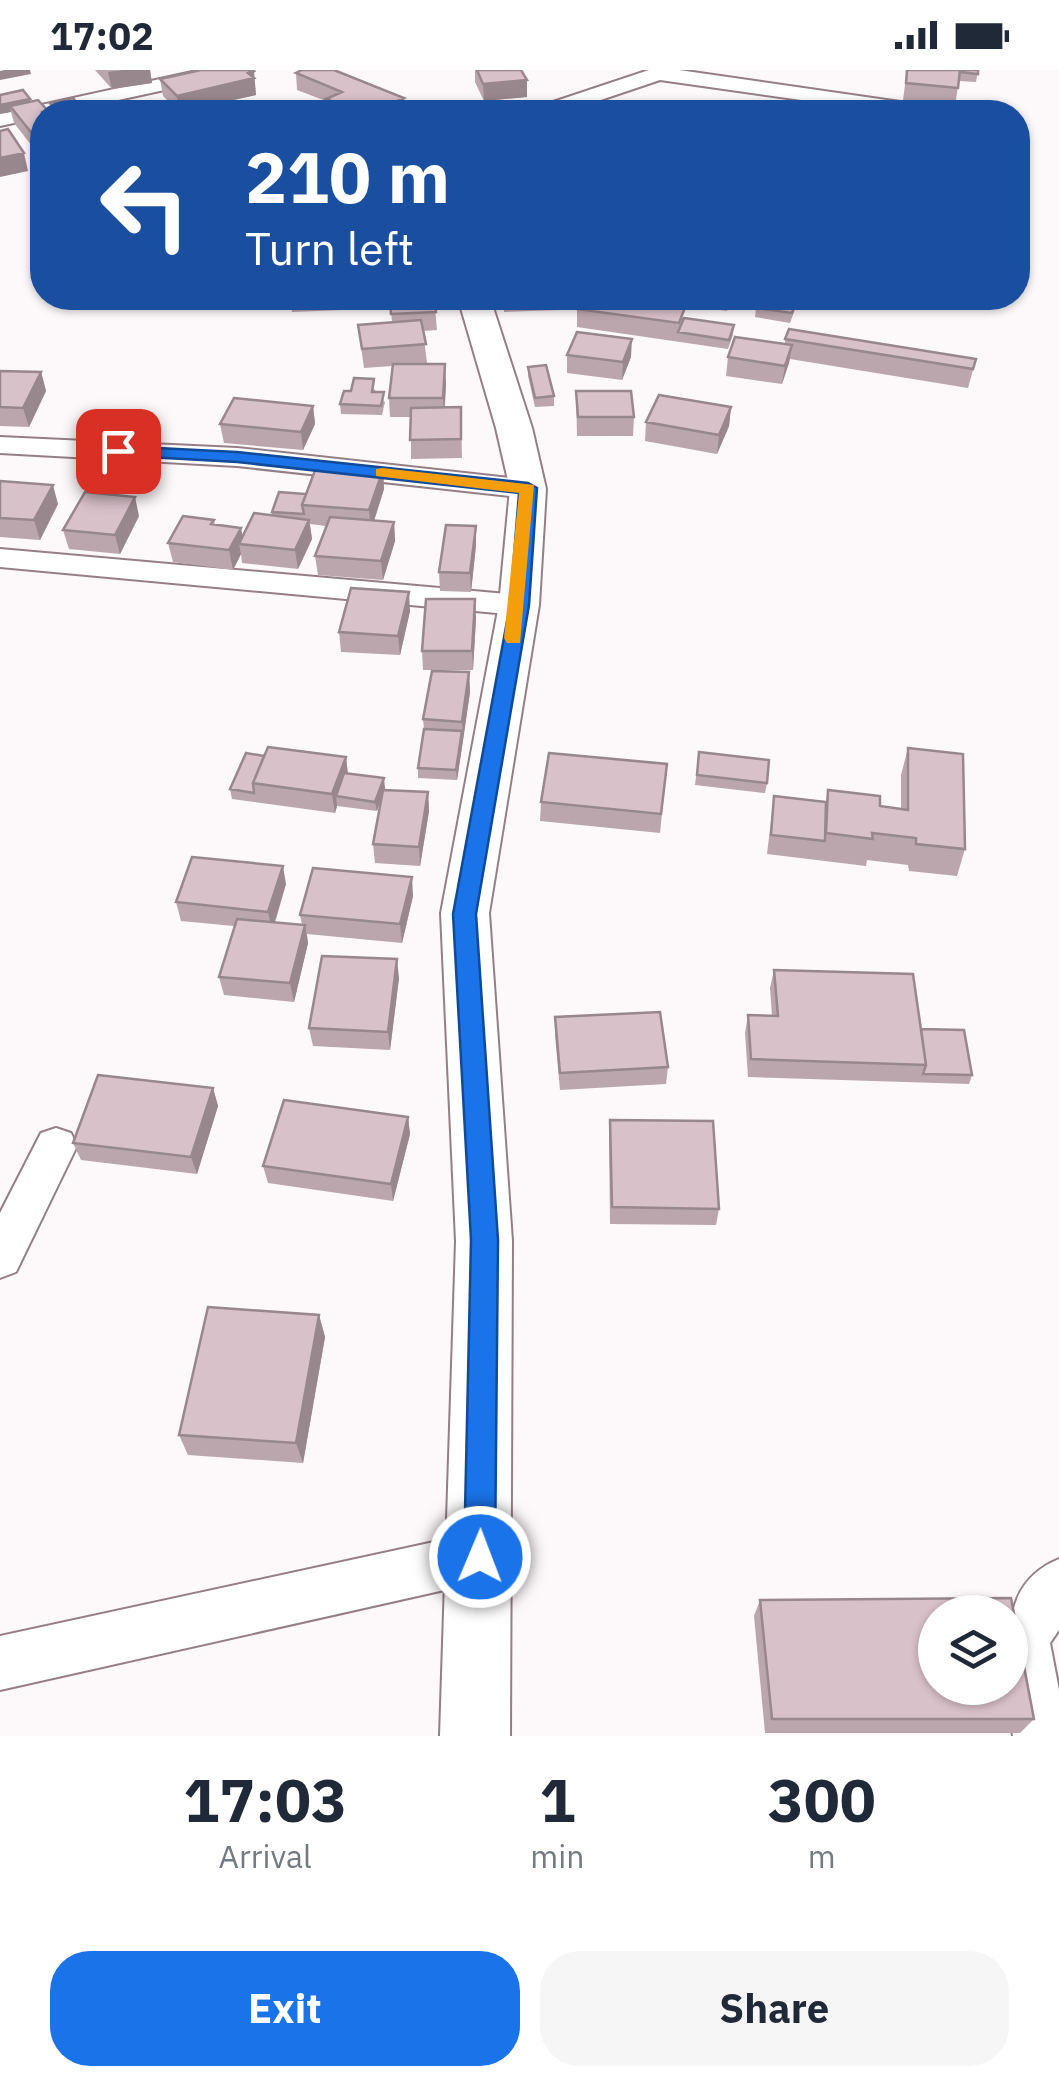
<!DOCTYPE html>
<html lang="en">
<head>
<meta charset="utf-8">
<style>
  :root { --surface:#fff; --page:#f6f6f7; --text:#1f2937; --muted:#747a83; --accent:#1a73e8 }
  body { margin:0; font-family:"IBM Plex Sans",sans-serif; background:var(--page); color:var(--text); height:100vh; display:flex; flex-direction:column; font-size:38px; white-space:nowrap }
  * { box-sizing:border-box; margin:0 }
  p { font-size:32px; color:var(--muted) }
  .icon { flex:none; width:55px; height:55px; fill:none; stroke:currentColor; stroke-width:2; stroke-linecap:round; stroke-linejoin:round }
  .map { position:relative; height:1666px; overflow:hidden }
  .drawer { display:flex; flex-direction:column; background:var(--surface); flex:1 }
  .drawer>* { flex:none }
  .banner { position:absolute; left:30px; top:30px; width:1000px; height:210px; border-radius:40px; box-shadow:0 2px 8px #0004; background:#1a4fa0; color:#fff; overflow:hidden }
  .buttons { position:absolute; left:918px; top:1525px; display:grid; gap:20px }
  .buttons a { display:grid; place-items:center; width:110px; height:110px; border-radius:50%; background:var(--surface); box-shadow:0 2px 8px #0004; font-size:50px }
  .pin { position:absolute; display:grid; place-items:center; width:85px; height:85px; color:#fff; margin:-42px; border-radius:20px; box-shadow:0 5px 15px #0006 }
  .me { position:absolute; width:110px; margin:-55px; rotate:1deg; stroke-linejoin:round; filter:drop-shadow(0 0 8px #0008) }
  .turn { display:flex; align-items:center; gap:35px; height:210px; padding:0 50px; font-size:45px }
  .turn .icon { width:130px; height:130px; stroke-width:2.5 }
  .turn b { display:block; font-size:70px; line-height:85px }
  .eta { display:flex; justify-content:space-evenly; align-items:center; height:170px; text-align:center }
  .eta b { font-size:60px; font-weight:700; line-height:70px }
  .cta { display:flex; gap:20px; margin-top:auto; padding:20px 50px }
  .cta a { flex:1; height:115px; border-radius:40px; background:var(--accent); color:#fff; font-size:40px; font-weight:700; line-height:115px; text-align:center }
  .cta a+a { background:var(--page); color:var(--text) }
  .status { display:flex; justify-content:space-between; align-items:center; height:70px; padding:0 50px; background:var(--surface); direction:ltr }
  .status svg { height:28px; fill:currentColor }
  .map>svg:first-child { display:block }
</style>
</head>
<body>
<div class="status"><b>17:02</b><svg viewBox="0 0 49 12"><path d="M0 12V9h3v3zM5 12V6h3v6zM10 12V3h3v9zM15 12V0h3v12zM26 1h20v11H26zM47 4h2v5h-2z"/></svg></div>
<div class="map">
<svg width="1059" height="1666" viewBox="0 0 1059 1666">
  <rect width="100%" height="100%" fill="#fdf8f9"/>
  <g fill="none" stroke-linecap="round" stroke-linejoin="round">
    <g stroke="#957f87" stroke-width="4">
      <path id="minor" d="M201 0H239L229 6 63 42H42V47L0 56V44Z
        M649 0H679L928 36 939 42H887L660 10 565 42H535L538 37Z
        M0 367 237 378 528 410 538 413 542 419 538 425 528 428 237 396 0 383Z
        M0 479 519 525 530 528 535 535 530 542 519 545 0 497Z
        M56 1058 71 1063 77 1076 16 1202 0 1208V1143L41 1063Z
        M480 1462 498 1469 505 1487 498 1505 480 1512 0 1620V1566Z
        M1059 1489V1560L1050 1573 1059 1620V1666H1013L1005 1618H1010C1010 1566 1001 1513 1059 1489Z"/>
    </g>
    <g stroke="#957f87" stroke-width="4">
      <path id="tertiary" d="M458 228H490L532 358 546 419 539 535 489 843 512 1171 510 1666H440L456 1171 441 843 499 535 510 419 496 358Z"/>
    </g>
    <use href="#minor" fill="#fff" fill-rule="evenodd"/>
    <use href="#tertiary" fill="#fff" fill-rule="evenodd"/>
  </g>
  <path fill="#bba6ae" d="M95 0H150L152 13 112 19Z
    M475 0H521L527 27 484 31 475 12Z
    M907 0H978L976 12 959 11 955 35 903 30Z
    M296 3 405 42H327L326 31 297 20Z
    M160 9 256 18 255 19 256 25 179 42 163 26Z
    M0 25 31 31 42 42V89L14 53 11 42Z
    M290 228H366L367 239 292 242Z
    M390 228H434L437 260 423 261 427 293 409 294 446 313 445 337H461L462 388 411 389V347H390L389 328 392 296 364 298 358 255 392 252Z
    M503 228H559V240L504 242Z
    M665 228H733L727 241 711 239V235Z
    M760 228H799L790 253 755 247 756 238Z
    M577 239 685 248 734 255 733 265 728 279 577 257Z
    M785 269 976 289 968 318 790 289 782 314 726 306 728 287 785 274Z
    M567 285 631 287 622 310 567 303Z
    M528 297 554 326V336L535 337 528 306Z
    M0 301 41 302 46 321 29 357 0 356Z
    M375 319V322L385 332 382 345 341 344 340 334Z
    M576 321 634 347 633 366H577Z
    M313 336 315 354 303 380 224 373 220 354Z
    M731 337 729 356 717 384 645 371 646 352Z
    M383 400 384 419 374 451 394 452 395 471 383 510 318 505 315 486 326 456 310 454 312 469 298 499 242 493 241 484 233 500 173 492 168 473 214 450 215 455 242 467 272 445V442L306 424Z
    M0 411 58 434 40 470 0 467Z
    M139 446 120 484 69 479 63 460Z
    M476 475 471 522 440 521 439 502Z
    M410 541 400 585 341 582 339 562Z
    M476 548 473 600H423L422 581Z
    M469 602 470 622 457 710 418 708V698L424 659 423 649Z
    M908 678 965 779 957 806 909 801 908 795 867 790 866 796 767 784 774 726 826 731 828 720 880 736 901 739V705Z
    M699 682 767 713 765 723 695 715Z
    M264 686 346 687 348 704 385 718 384 720 428 722 429 741 420 796 375 793 373 774 382 726 377 741 337 736 335 743 232 729 230 719Z
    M667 694 660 763 540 751 541 732Z
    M286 814 275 853 302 855 300 845 413 826 402 873 307 864 308 873 294 932 224 925 219 907 234 856 181 851 176 832Z
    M774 900 921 959 972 1005 969 1014 748 1007 745 963 748 945 772 946 770 918Z
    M399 908 390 980 313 976 309 958Z
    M555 947 668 997 666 1014 560 1020 555 965Z
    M213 1018 218 1036 197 1104 81 1090 73 1073Z
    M408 1047 410 1064 393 1131 268 1113 263 1096Z
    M610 1050 719 1139 716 1155 610 1154 609 1067Z
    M319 1245 325 1267 303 1393 188 1385 179 1365Z
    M760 1530 1034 1649 1020 1663H765L754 1546Z"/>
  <path fill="#98878d" d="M5 0H30L31 4 0 10V1Z
    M123 0H150L152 13 112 19 108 2Z
    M254 1 256 25 179 42 177 26Z
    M527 10V27L484 31 483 14Z
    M404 28 405 42H373Z
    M30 29 32 37 10 36 11 42 0 44V35Z
    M24 83 28 101 0 107V88Z
    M632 269 631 287 622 310 623 292Z
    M792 275 789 293 782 314 785 296Z
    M445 294 446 313 444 347 443 328Z
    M41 302 46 321 29 357 23 338Z
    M313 336 315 354 303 380 301 362Z
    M731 337 729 356 717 384 719 365Z
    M383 400 384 419 371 460 369 440Z
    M53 415 58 434 40 470 34 450Z
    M135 427 139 446 120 484 115 465Z
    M309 450 312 469 298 499 295 480Z
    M394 452 395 471 383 510 381 491Z
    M476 456V475L471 522 470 503Z
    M241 458 244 474H239L241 484 233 500 229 480Z
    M409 522 410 541 400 585 398 566Z
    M475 529 476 548 473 600 472 581Z
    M469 602 470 622 463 671 462 652Z
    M462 661 463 671 457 710 456 700Z
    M346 687 348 706 336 726 337 736 335 743 332 724Z
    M384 708 385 718 377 741 375 732Z
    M428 722 429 741 420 796 419 777Z
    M283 796 286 814 272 860 268 842Z
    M412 807 413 826 402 873 400 854Z
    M305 855 308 873 294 932 290 913Z
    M397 889 399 908 390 980 388 962Z
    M213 1018 218 1036 197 1104 191 1087Z
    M408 1047 410 1064 393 1131 391 1114Z
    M319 1245 325 1267 303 1393 296 1373Z"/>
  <path fill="#d9c1ca" stroke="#98878d" stroke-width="2.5" fill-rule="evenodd" d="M201 0H253L254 1 248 3 254 8 177 26 160 9Z
    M302 0H334L404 28 373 42H359L326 29 342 22 296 3Z
    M477 0H521L527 10 483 14Z
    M907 0H960L958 18 906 13Z
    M960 0H978V4L960 2Z
    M23 20 30 29 0 35V25Z
    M73 28 84 42H57L50 33Z
    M38 30 49 42H42V76L10 36Z
    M8 59 24 83 0 88V61Z
    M390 228H434L436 242 391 244Z
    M583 228H631L686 235 679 253 577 239Z
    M712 228H730L728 232 712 229Z
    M760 228H798L792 243 756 238Z
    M684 248 734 255 729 270 678 262Z
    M421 250 426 274 362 279 358 255Z
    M789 259 976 289 973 299 785 269Z
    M577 262 632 269 623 292 567 285Z
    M735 267 792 275 785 296 728 287Z
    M393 294H445L443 328H389Z
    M546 295 554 326 535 328 528 297Z
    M0 301 41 302 23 338 0 337Z
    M354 308 374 309 372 322H384L381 336 340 334 344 321H351Z
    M576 321H631L634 347H578Z
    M659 325 731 337 719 365 646 352Z
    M234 328 313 336 301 362 220 354Z
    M461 337V369L410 370 411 338Z
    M317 395 383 400 369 440 302 435Z
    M0 411 53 415 34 450 0 448Z
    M85 422 135 427 115 465 63 460Z
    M279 422 306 424 302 435 304 444 272 442Z
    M254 443 309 450 295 480 239 474Z
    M183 446 214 450 211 454 241 458 229 480 168 473Z
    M330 447 394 452 381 491 315 486Z
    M446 455 476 456 470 503 439 502Z
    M351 518 409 522 398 566 339 562Z
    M426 529H475L472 581H422Z
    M432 601 469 602 462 652 423 649Z
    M424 659 462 661 456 700 418 698Z
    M268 677 346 687 332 724 253 713Z
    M908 678 963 684 965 779 916 774V768L872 763 873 769 826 763 828 720 880 726V736L908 740Z
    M699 682 769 690 767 713 697 705Z
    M246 683 264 686 253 713 254 723 230 719Z
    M549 683 667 694 661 744 541 732Z
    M344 703 384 708 375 732 336 726Z
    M383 720 428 722 419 777 373 774Z
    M774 726 826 732 825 771 771 765Z
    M192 787 283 796 268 842 176 832Z
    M313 798 412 807 400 854 300 845Z
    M237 849 305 855 290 913 219 907Z
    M322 886 397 889 388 962 309 958Z
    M774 900 913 904 926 995 751 989 748 945 778 946Z
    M660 942 668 997 560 1003 555 947Z
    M921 959 964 960 972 1005 923 1004 926 995Z
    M98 1005 213 1018 191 1087 73 1073Z
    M284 1030 408 1047 391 1114 263 1096Z
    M610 1050 713 1051 719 1139 612 1137Z
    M208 1237 319 1245 296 1373 179 1365Z
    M1011 1528 1034 1649H772L760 1530ZM935 1542H1010V1618H935Z"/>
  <path fill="#1a73e8" stroke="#114b97" stroke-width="2.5" d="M118 376 237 382 528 413 537 418 529 535 476 844 498 1170 495 1487 491 1498 480 1502 469 1498 464 1487 471 1170 453 844 510 535 519 423 237 392 112 385V377Z"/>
  <path fill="#f59e0b" d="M382 398 534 415 520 573H507L504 568 519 423 376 406V399Z"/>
</svg>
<div class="buttons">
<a><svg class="icon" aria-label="layers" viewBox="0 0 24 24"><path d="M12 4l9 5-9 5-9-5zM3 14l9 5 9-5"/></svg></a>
</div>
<div class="pin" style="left:118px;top:381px;background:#d93025"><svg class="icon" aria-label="arrive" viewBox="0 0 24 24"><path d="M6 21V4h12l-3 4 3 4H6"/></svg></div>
<svg class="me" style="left:480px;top:1487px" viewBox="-20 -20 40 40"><circle r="17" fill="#1a73e8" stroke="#fff" stroke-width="3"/><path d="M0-11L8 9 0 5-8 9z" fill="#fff"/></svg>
<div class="banner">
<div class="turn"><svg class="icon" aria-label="left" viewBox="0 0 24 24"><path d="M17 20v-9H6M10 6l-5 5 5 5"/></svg><div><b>210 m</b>Turn left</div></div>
</div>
</div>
<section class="drawer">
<div class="eta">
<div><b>17:03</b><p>Arrival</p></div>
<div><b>1</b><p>min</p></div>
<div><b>300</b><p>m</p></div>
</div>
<div class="cta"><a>Exit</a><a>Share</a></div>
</section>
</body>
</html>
